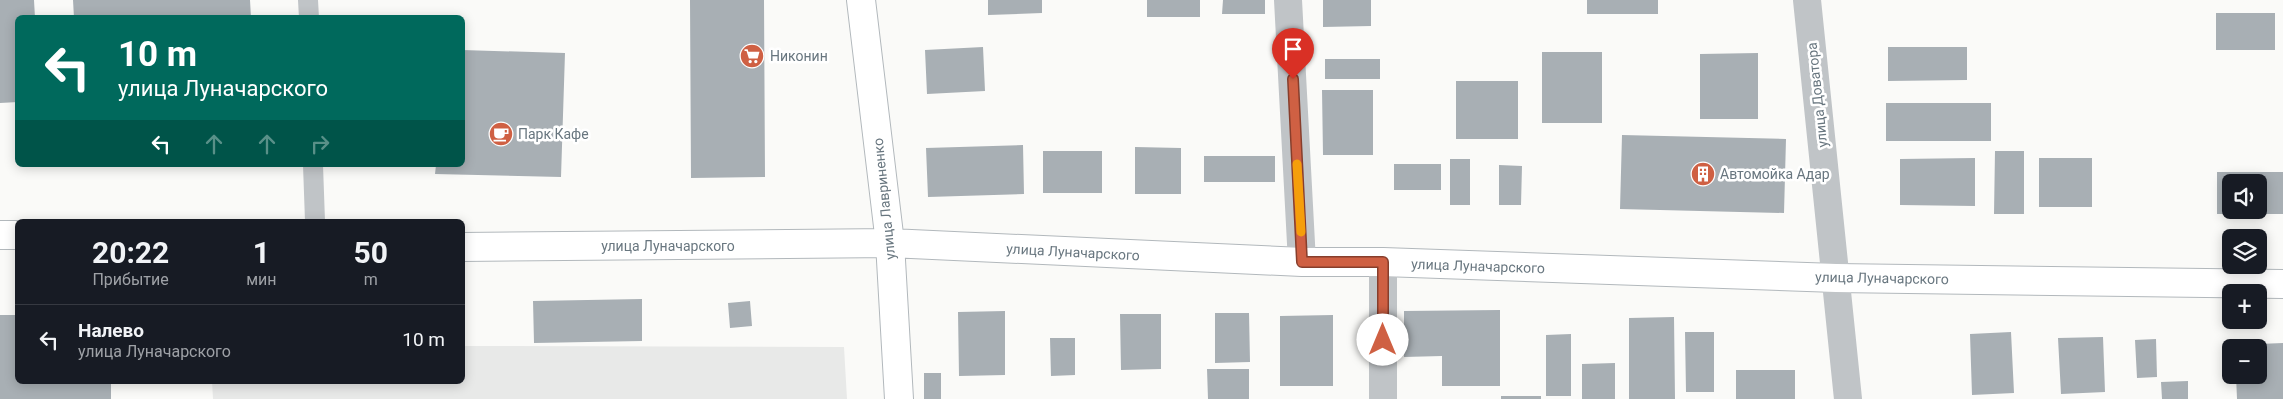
<!DOCTYPE html>
<html lang="ru">
<head>
<meta charset="utf-8">
<style>
  :root { --surface:#171b24; --page:#20242c; --text:#f1f3f6; --muted:#9ea1a6; --line:#363941 }
  body { margin:0; font-family:Roboto,sans-serif; background:var(--page); color:var(--text); height:100vh; display:flex; flex-direction:column; font-size:19px; white-space:nowrap }
  * { box-sizing:border-box; margin:0 }
  p { font-size:16px; color:var(--muted) }
  .icon { flex:none; width:28px; height:28px; fill:none; stroke:currentColor; stroke-width:2; stroke-linecap:round; stroke-linejoin:round }
  .map { position:relative; flex:1; overflow:hidden }
  .panel { position:absolute; left:15px; top:219px; width:450px; height:165px; display:flex; flex-direction:column; background:var(--surface); border-radius:8px; box-shadow:0 2px 12px #0003 }
  .panel>* { flex:none }
  .banner { position:absolute; left:15px; top:15px; width:450px; height:152px; border-radius:8px; box-shadow:0 2px 12px #0003; background:#00695c; color:#fff; overflow:hidden }
  .fabs { position:absolute; left:2222px; top:174px; display:grid; gap:10px }
  .fabs a { display:grid; place-items:center; width:45px; height:45px; border-radius:8px; background:var(--surface); box-shadow:0 2px 12px #0003; font-size:25px }
  .pin { position:absolute; display:grid; place-items:center; width:42px; height:42px; color:#fff; margin:-51px -21px; border-radius:50% 50% 50% 0; rotate:-45deg; box-shadow:0 0 5px #0007 }
  .pin .icon { rotate:45deg }
  .me { position:absolute; width:55px; margin:-28px; rotate:0deg; stroke-linejoin:round; filter:drop-shadow(0 0 4px #0008) }
  .turn { display:flex; align-items:center; gap:18px; height:105px; padding:0 20px; font-size:22px }
  .turn .icon { width:65px; height:65px; stroke-width:2.5 }
  .turn b { display:block; font-size:35px; line-height:42px }
  .lanes { display:flex; align-items:center; height:48px; padding:0 20px; background:#0003; justify-content:center; gap:25px; direction:ltr }
  .lanes .off { opacity:.35 }
  .eta { display:flex; justify-content:space-evenly; align-items:center; height:85px; text-align:center }
  .eta b { font-size:30px; font-weight:700; line-height:35px }
  ul { padding:0; list-style:none }
  li { display:flex; align-items:center; gap:15px; height:70px; padding:0 20px; border-top:1px solid var(--line) }
  li div { flex:1 }
  li b { display:block; font-size:19px }
  li em { font-style:normal }
  .map>svg:first-child { display:block }
</style>
</head>
<body>
<div class="map">
<svg width="2283" height="399" viewBox="0 0 2283 399">
  <rect width="100%" height="100%" fill="#fafaf8"/>
  <path fill="#e8e9e8" d="M463 346 844 347 847 399H213L212 381H462Z"/>
  <path fill="#a8afb4" fill-rule="evenodd" d="M0 0H34L35 18H18V102L0 103Z
    M73 0H250L251 18H74Z
    M690 0H764L765 177 691 178Z
    M988 0H1042V13L988 15Z
    M1147 0H1200V17H1147Z
    M1223 0H1265V14H1222Z
    M1323 0H1371V26L1323 27Z
    M1587 0H1658V14H1587Z
    M2216 13H2275V50H2216Z
    M983 47 985 91 927 94 925 50Z
    M1888 47H1967V80L1888 81Z
    M462 50 565 53 561 177 435 174 436 165H462Z
    M1542 52H1602V123H1542Z
    M1758 53V119H1700V54Z
    M1325 59H1380V79H1325Z
    M1456 81H1518V139H1456Z
    M1322 90H1373V155H1323Z
    M1886 103H1991V141H1886Z
    M1622 135 1786 139 1784 213 1620 209Z
    M1023 145 1024 194 928 197 926 148Z
    M1135 147 1181 148V194H1135Z
    M1043 151H1102V193H1043Z
    M1995 151H2024V214H1994Z
    M1204 156H1275V182H1204Z
    M1975 158V206L1900 205V159Z
    M2039 158H2092V207H2039Z
    M1450 159H1470V205H1450Z
    M1394 164H1441V190H1394Z
    M1499 165 1522 166 1521 205H1499Z
    M2217 172H2283V214H2217ZM2231 182H2259V210H2231Z
    M642 299V341L534 343 533 301Z
    M750 301 752 326 730 328 728 303Z
    M1500 310V386H1442V356L1404 357V311Z
    M1005 311V375L959 376 958 312Z
    M1215 313H1249L1250 362 1215 363Z
    M1120 314H1161V369L1121 370Z
    M0 315H18V381H111V399H0Z
    M1333 315V386H1280V316Z
    M1674 317 1675 399H1629V318Z
    M1685 332H1714V392H1686Z
    M2011 332 2014 393 1972 395 1970 334Z
    M1571 334V396H1546V335Z
    M2103 337 2105 392 2061 394 2058 338Z
    M1050 338H1075V375L1051 376Z
    M2156 339 2157 377 2137 378 2135 340Z
    M2283 343V399H2237L2236 375H2259V348H2235V345Z
    M1615 363V399H1582V364Z
    M1207 369H1249V399H1208Z
    M1736 370H1795V399H1736Z
    M924 373H941V399H924Z
    M2188 381V399H2162L2161 382Z
    M1501 396H1541V399H1501Z"/>
  <g fill="none" stroke-linecap="round" stroke-linejoin="round">
    <g stroke="#b2b8bc" stroke-width="30">
      <path id="secondary" d="M861 0 890 243 899 399
        M0 235H18
        M462 247 890 243 1302 262H1383L1836 278 2283 284"/>
    </g>
    <path stroke="#c0c4c7" stroke-width="20" d="M308 0 309 18
      M313 165 315 221"/>
    <path stroke="#c0c4c7" stroke-width="28" d="M1288 0 1302 262
      M1807 0 1848 399
      M1383 262V399"/>
    <use href="#secondary" stroke="#fff" stroke-width="28"/>
  </g>
  <g fill="none" stroke-linecap="round" stroke-linejoin="round">
    <g stroke="#873e2c" stroke-width="12">
      <path id="route" d="M1293 79 1302 262H1383V340"/>
    </g>
    <use href="#route" stroke="#cf6043" stroke-width="9"/>
    <path stroke="#f59e0b" stroke-width="9" d="M1297 164 1301 232"/>
  </g>
  <defs>
    <g id="supermarket-disc" transform="scale(1.25)"><circle r="9.5" fill="#cf6043" stroke="#fff"/><path d="M-6-5.5h2.5l.6 2H6L4.5 2H-2.5L-4.4-4H-6ZM-1.5 3.2a1.3 1.3 0 1 0 .1 0ZM3 3.2a1.3 1.3 0 1 0 .1 0Z" fill="#fff"/></g>
    <g id="cafe-disc" transform="scale(1.25)"><circle r="9.5" fill="#cf6043" stroke="#fff"/><path d="M-5.5-4.5H6V0H3Q3 3.5 0 3.5H-2.5Q-5.5 3.5-5.5 0ZM3-3.2v2h1.7v-2ZM-6 4.5H4V6H-6Z" fill="#fff"/></g>
    <g id="building-disc" transform="scale(1.25)"><circle r="9.5" fill="#cf6043" stroke="#fff"/><path d="M-4-6H4V6H1V3H-1V6H-4ZM-2.5-4.3h1.7v1.8h-1.7ZM.8-4.3h1.7v1.8H.8ZM-2.5-1h1.7V.8h-1.7ZM.8-1h1.7V.8H.8Z" fill="#fff"/></g>
  </defs>
  <g fill-rule="evenodd">
    <use href="#supermarket-disc" x="752" y="56"/>
    <use href="#cafe-disc" x="501" y="134"/>
    <use href="#building-disc" x="1703" y="174"/>
  </g>
  <g text-anchor="middle" dominant-baseline="central" stroke-width="5" stroke-linejoin="round" paint-order="stroke">
    <g font-size="14" fill="#68767f" stroke="#fff" text-anchor="start">
      <text x="770" y="56">Никонин</text>
      <text x="518" y="134">Парк Кафе</text>
      <text x="1720" y="174">Автомойка Адар</text>
    </g>
    <g font-size="14" fill="#68767f" stroke="#fff">
      <text transform="translate(1817 95) rotate(-96)">улица Доватора</text>
      <text transform="translate(884 199) rotate(-96)">улица Лавриненко</text>
      <text x="668" y="246">улица Луначарского</text>
      <text transform="translate(1073 252) rotate(3)">улица Луначарского</text>
      <text transform="translate(1478 266) rotate(2)">улица Луначарского</text>
      <text transform="translate(1882 278) rotate(1)">улица Луначарского</text>
    </g>
  </g>
</svg>
<div class="fabs">
<a><svg class="icon" aria-label="sound" viewBox="0 0 24 24"><path d="M4 9h4l5-4v14l-5-4H4zM17 9q2 3 0 6"/></svg></a>
<a><svg class="icon" aria-label="layers" viewBox="0 0 24 24"><path d="M12 4l9 5-9 5-9-5zM3 14l9 5 9-5"/></svg></a>
<a>+</a>
<a>−</a>
</div>
<div class="pin" style="left:1293px;top:79px;background:#d93025"><svg class="icon" aria-label="arrive" viewBox="0 0 24 24"><path d="M6 21V4h12l-3 4 3 4H6"/></svg></div>
<svg class="me" style="left:1383px;top:340px" viewBox="-20 -20 40 40"><circle r="19" fill="#fff"/><path d="M0-13L10 11 0 6-10 11z" fill="#cf6043"/></svg>
<div class="banner">
<div class="turn"><svg class="icon" aria-label="left" viewBox="0 0 24 24"><path d="M17 20v-9H6M10 6l-5 5 5 5"/></svg><div><b>10 m</b>улица Луначарского</div></div>
<div class="lanes"><svg class="icon" aria-label="left" viewBox="0 0 24 24"><path d="M17 20v-9H6M10 6l-5 5 5 5"/></svg><svg class="icon off" aria-label="ahead" viewBox="0 0 24 24"><path d="M12 20V5M6 11l6-6 6 6"/></svg><svg class="icon off" aria-label="ahead" viewBox="0 0 24 24"><path d="M12 20V5M6 11l6-6 6 6"/></svg><svg class="icon off" aria-label="right" viewBox="0 0 24 24"><path d="M7 20v-9h11M14 6l5 5-5 5"/></svg></div>
</div>
<section class="panel">
<div class="eta">
<div><b>20:22</b><p>Прибытие</p></div>
<div><b>1</b><p>мин</p></div>
<div><b>50</b><p>m</p></div>
</div>
<ul>
<li><svg class="icon" aria-label="left" viewBox="0 0 24 24"><path d="M17 20v-9H6M10 6l-5 5 5 5"/></svg><div><b>Налево</b><p>улица Луначарского</p></div><em>10 m</em></li>
</ul>
</section>
</div>
</body>
</html>
